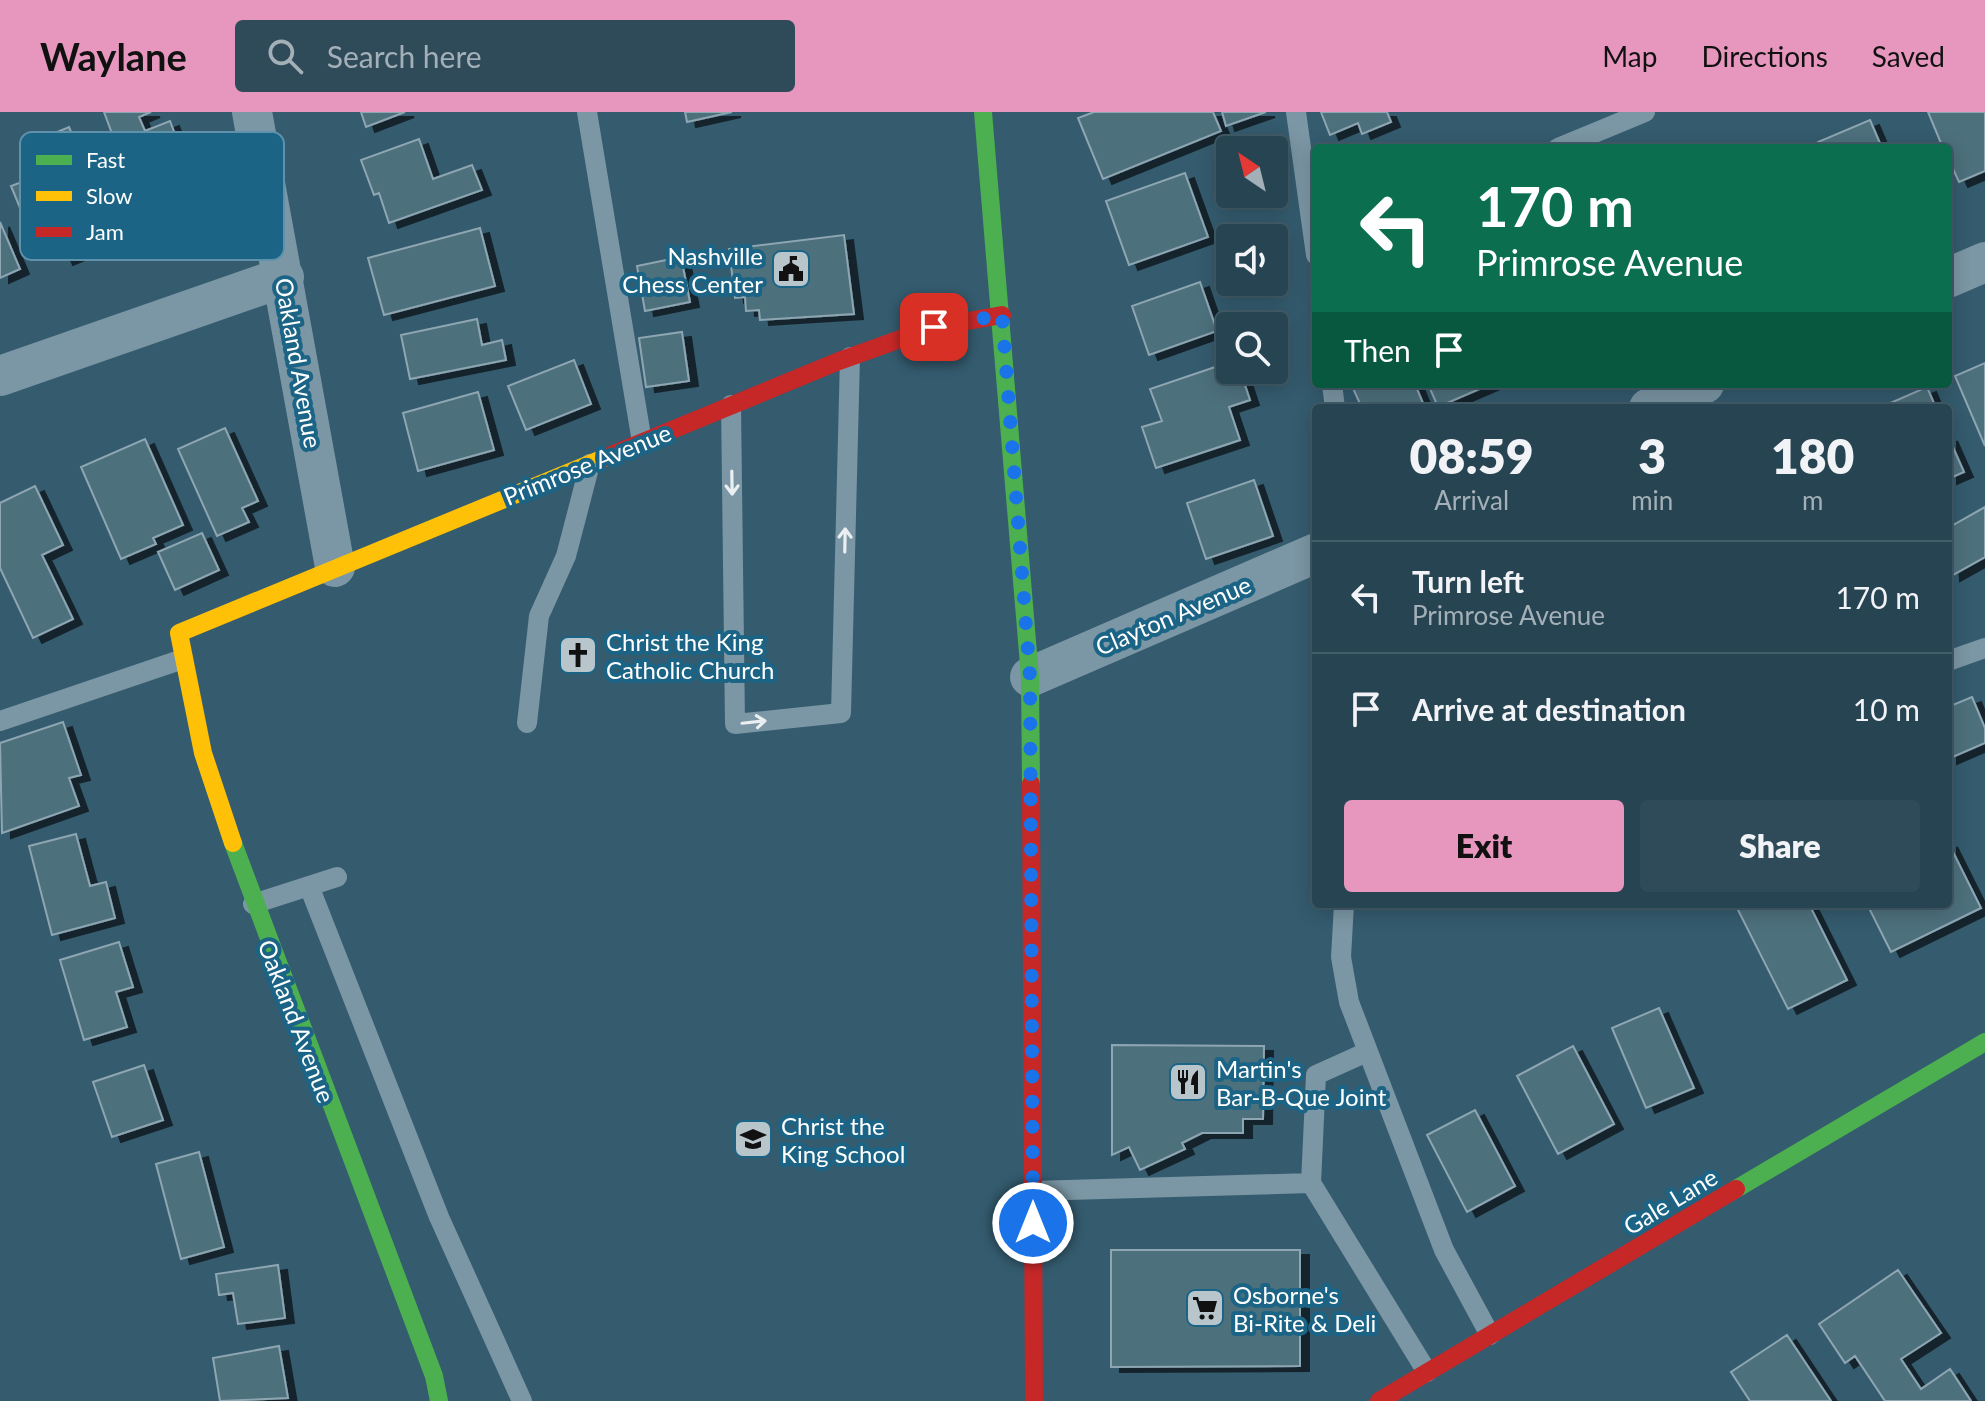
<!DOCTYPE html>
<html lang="en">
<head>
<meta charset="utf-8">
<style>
  :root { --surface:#274452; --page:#2f4b59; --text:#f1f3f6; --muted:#a4b0b8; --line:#435c69; --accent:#e797bd }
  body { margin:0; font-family:Lato,sans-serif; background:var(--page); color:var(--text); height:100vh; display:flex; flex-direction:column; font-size:30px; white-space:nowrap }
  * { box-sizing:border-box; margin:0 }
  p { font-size:26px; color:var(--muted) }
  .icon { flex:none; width:44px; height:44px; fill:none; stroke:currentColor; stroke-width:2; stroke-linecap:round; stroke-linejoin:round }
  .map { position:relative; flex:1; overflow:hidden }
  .panel { position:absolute; left:1312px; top:292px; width:640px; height:504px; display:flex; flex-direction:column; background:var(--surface); border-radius:8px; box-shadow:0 4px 20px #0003,0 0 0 2px var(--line) }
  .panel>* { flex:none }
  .hud { position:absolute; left:1312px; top:32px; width:640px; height:244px; border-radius:8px; box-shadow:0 4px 20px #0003,0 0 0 2px var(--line); background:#0b6e4f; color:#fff; overflow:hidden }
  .needle { width:52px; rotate:325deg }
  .buttons { position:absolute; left:1216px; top:24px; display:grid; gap:16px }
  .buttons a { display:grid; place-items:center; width:72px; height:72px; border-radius:8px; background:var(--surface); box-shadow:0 4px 20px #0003,0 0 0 2px var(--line); font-size:40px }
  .pin { position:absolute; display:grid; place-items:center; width:68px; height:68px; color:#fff; margin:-34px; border-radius:16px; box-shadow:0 4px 12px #0006 }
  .me { position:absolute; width:88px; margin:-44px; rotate:0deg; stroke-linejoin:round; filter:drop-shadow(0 0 6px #0008) }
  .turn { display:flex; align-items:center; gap:28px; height:168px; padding:0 32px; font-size:36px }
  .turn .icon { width:104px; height:104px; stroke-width:2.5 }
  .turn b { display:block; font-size:56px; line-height:68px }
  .then { display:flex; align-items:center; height:76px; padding:0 32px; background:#0003; gap:16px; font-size:30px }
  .eta { display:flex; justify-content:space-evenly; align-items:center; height:136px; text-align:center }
  .eta b { font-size:48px; font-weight:800; line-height:56px }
  .action { display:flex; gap:16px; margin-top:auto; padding:16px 32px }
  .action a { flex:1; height:92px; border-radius:8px; background:var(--accent); color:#111; font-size:32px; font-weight:800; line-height:92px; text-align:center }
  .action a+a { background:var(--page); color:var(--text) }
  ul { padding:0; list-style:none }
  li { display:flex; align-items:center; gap:24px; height:112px; padding:0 32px; border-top:2px solid var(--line) }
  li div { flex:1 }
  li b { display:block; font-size:30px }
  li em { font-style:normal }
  header { display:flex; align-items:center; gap:48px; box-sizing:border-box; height:112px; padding:0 40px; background:var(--accent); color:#111 }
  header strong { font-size:38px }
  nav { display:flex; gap:44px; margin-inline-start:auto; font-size:28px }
  .search { width:560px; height:72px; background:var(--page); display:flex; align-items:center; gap:20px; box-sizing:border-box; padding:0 28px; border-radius:8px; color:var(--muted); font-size:30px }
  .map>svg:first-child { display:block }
</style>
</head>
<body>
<header>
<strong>Waylane</strong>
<div class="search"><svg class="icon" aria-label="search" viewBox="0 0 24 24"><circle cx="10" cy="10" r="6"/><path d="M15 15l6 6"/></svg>Search here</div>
<nav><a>Map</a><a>Directions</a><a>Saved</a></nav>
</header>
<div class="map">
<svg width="1985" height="1289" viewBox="0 0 1985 1289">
  <defs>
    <filter id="shadow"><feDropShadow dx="9" dy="5" stdDeviation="0" flood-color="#0009"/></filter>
  </defs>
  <rect width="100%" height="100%" fill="#345b6e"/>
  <path fill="#4d6f7d" stroke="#8ea6b2" stroke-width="2" filter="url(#shadow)" d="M104 0H151L139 5 145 19 170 9 185 49 130 70Z
    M361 0H405L366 15Z
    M685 0H732L687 10Z
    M1094 0H1213L1221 19 1103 67 1078 6Z
    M1222 0H1266L1226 14Z
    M1321 0H1387L1391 10 1362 22 1358 11 1330 23Z
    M1928 0H1985V59L1959 70 1948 46V36H1943Z
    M1870 8 1882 36H1820L1818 30Z
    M69 15 115 127 64 148 58 134 39 142 11 74 38 64 26 33Z
    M419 27 433 67 472 53 482 78 389 111 379 81 374 83 361 48Z
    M1185 61 1208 125 1129 153 1106 89Z
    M0 110 20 157 0 166Z
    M480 116 495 174 384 203 368 146Z
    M844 123 854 202 760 208 759 198 746 199 745 185 735 186 729 137Z
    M681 145 690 190 645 199 637 154Z
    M1200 170 1217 219 1149 243 1132 194Z
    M477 207 482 233 502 228 506 248 410 267 401 223Z
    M682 220 689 269 646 275 639 226Z
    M574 248 591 292 526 318 508 274Z
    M1230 250V258H1240L1250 288 1229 295 1240 328 1156 356 1142 315 1162 309 1150 277Z
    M1985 251V334L1955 264Z
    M1351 272H1415L1425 296H1362Z
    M1428 272H1491L1438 295Z
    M1927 275 1936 296H1879Z
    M478 280 494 338 418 359 403 301Z
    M225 316 258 389 242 396 249 410 217 424 178 337Z
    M1948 324 1964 360 1948 367Z
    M145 327 183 413 153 426 156 432 121 447 81 355Z
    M1254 368 1273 424 1206 447 1187 391Z
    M35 374 63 433 42 443 73 507 33 526 0 456V391Z
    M1985 395V445L1951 464 1948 416Z
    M202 421 219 458 175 478 158 440Z
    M1972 585 1985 616V631L1948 647V595Z
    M63 610 81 663 69 666 79 694 2 721 0 631Z
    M76 722 90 774 106 770 115 806 52 823 29 734Z
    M1948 730 1981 796 1891 840 1867 792H1948Z
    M1735 792H1809L1847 868 1788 897Z
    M119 830 133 875 116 880 127 915 84 928 60 848Z
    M1659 896 1694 976 1646 996 1612 916Z
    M1112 933 1264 934 1263 1007H1243V1021H1202L1182 1031 1185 1037 1140 1058 1129 1035 1112 1043Z
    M1573 934 1614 1012 1558 1042 1517 964Z
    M144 953 163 1008 112 1025 93 970Z
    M1475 998 1515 1074 1467 1100 1427 1023Z
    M199 1040 224 1135 181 1147 156 1052Z
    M1111 1138H1300V1254L1111 1255Z
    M278 1153 285 1206 238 1212 233 1181 219 1183 216 1162Z
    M1898 1158 1941 1221 1901 1247 1921 1277 1950 1257 1971 1289H1885L1855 1244 1845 1251 1819 1212Z
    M1787 1223 1831 1289H1750L1731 1260Z
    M279 1234 288 1286 220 1289 213 1246Z"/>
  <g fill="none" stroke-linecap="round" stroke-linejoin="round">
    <path stroke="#7b96a4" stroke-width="20" d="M587 0 642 330
      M1296 0 1316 143
      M1558 36 1645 0
      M1332 272 1335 296
      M731 293 735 612 841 601 850 245
      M1948 549 1985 536
      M0 609 183 547
      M527 611 539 504 566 444 590 352
      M309 774 439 1105 522 1289
      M253 792 337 765
      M1344 792 1341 845 1349 890 1444 1138 1490 1223
      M1367 940 1316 963 1311 1071 1427 1260
      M1033 1079 1311 1071"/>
    <path stroke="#7b96a4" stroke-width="40" d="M252 0 335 455
      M1948 166 1985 150
      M0 264 284 165
      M1649 296 1704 272
      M1030 565 1316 441"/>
    <path stroke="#4caf50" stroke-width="18" d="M983 0 1030 565 1031 672
      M233 731 434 1264 439 1289
      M1736 1077 1985 930"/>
    <path stroke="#ffc107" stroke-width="18" d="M233 731 203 641 179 521 604 346"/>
    <path stroke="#c62828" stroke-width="18" d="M604 346 839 249 934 215 1002 203
      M1031 672 1034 1289
      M1379 1289 1736 1077"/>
  </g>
  <defs><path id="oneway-shaft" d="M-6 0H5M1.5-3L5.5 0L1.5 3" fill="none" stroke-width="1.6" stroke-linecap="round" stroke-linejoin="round" transform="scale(2)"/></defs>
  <g stroke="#ebeff1">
    <use href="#oneway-shaft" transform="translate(732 371) rotate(89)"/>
    <use href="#oneway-shaft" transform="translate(845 428) rotate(-89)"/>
    <use href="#oneway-shaft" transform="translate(754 610) rotate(-6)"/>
  </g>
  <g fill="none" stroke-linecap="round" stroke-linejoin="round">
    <path stroke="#1a73e8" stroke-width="14" stroke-dasharray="0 25.2" d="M934 215 1002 203 1030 565 1033 1111"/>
  </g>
  <defs>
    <g id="civic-square" transform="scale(2)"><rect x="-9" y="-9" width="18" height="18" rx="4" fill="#b8c6cc" stroke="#1b6486"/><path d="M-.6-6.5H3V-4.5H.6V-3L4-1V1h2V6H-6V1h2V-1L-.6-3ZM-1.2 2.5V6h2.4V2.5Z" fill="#111"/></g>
    <g id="church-square" transform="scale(2)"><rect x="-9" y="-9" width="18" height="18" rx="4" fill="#b8c6cc" stroke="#1b6486"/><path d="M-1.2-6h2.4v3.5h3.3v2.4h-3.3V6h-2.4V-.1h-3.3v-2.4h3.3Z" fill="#111"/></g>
    <g id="restaurant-square" transform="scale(2)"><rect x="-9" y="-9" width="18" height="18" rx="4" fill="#b8c6cc" stroke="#1b6486"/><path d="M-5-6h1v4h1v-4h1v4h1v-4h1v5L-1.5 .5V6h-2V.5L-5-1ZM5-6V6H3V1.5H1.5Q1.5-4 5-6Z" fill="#111"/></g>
    <g id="school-square" transform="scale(2)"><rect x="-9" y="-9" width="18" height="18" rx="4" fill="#b8c6cc" stroke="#1b6486"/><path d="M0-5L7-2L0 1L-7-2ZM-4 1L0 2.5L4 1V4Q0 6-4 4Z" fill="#111"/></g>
    <g id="supermarket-square" transform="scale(2)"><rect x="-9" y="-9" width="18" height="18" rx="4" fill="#b8c6cc" stroke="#1b6486"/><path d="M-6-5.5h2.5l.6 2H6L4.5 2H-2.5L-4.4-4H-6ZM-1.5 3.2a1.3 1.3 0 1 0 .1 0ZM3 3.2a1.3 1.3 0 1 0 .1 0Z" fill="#111"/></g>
  </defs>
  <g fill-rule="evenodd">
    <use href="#civic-square" x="791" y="157"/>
    <use href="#church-square" x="578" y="543"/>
    <use href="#restaurant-square" x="1188" y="970"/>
    <use href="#school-square" x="753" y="1027"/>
    <use href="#supermarket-square" x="1205" y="1196"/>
  </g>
  <g text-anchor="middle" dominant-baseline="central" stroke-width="8" stroke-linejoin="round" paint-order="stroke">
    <g font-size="24" fill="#fff" stroke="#1b6486" text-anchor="start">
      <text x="763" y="143" text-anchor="end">Nashville<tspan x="763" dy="28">Chess Center</tspan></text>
      <text x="606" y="529">Christ the King<tspan x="606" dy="28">Catholic Church</tspan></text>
      <text x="1216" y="956">Martin's<tspan x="1216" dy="28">Bar-B-Que Joint</tspan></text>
      <text x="781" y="1013">Christ the<tspan x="781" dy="28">King School</tspan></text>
      <text x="1233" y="1182">Osborne's<tspan x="1233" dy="28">Bi-Rite &amp; Deli</tspan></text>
    </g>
    <g font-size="24" fill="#fff" stroke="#1b6486">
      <text transform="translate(299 251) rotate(80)">Oakland Avenue</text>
      <text transform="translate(587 352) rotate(-22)">Primrose Avenue</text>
      <text transform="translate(1173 503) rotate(-23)">Clayton Avenue</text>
      <text transform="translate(297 909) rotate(69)">Oakland Avenue</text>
      <text transform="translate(1670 1089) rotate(-31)">Gale Lane</text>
    </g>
  </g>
  <rect x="20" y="20" width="264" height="128" rx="12" fill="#1b6486" stroke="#5f92aa" stroke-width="2"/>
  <rect x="36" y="43" width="36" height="10" fill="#4caf50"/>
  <rect x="36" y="79" width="36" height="10" fill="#ffc107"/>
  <rect x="36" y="115" width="36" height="10" fill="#c62828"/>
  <g font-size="22" fill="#fff">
    <text x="86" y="56">Fast</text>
    <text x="86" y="92">Slow</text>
    <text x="86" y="128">Jam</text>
  </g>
</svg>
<div class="buttons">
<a><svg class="needle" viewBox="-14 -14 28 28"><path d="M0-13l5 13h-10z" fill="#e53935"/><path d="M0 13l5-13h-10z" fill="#a4b0b8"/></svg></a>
<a><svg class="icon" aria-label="sound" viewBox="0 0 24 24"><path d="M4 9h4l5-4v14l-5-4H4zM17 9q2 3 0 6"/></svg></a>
<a><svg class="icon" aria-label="search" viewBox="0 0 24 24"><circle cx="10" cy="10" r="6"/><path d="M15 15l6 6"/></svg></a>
</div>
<div class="pin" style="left:934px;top:215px;background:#d93025"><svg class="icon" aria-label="arrive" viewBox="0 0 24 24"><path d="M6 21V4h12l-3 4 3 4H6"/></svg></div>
<svg class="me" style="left:1033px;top:1111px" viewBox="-20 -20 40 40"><circle r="17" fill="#1a73e8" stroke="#fff" stroke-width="3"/><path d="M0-11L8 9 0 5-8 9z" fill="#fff"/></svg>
<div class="hud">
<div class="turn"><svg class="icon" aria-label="left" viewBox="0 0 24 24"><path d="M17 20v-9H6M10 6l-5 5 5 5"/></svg><div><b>170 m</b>Primrose Avenue</div></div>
<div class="then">Then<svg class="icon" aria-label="arrive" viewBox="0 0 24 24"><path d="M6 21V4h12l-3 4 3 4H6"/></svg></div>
</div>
<section class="panel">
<div class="eta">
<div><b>08:59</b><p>Arrival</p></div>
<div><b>3</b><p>min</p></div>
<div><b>180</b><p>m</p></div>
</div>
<ul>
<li><svg class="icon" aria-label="left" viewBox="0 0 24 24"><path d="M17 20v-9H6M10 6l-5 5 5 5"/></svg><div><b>Turn left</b><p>Primrose Avenue</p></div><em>170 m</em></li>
<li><svg class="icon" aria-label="arrive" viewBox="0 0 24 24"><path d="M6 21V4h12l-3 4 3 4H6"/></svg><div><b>Arrive at destination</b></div><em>10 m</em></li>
</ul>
<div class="action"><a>Exit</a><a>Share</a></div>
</section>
</div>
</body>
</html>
